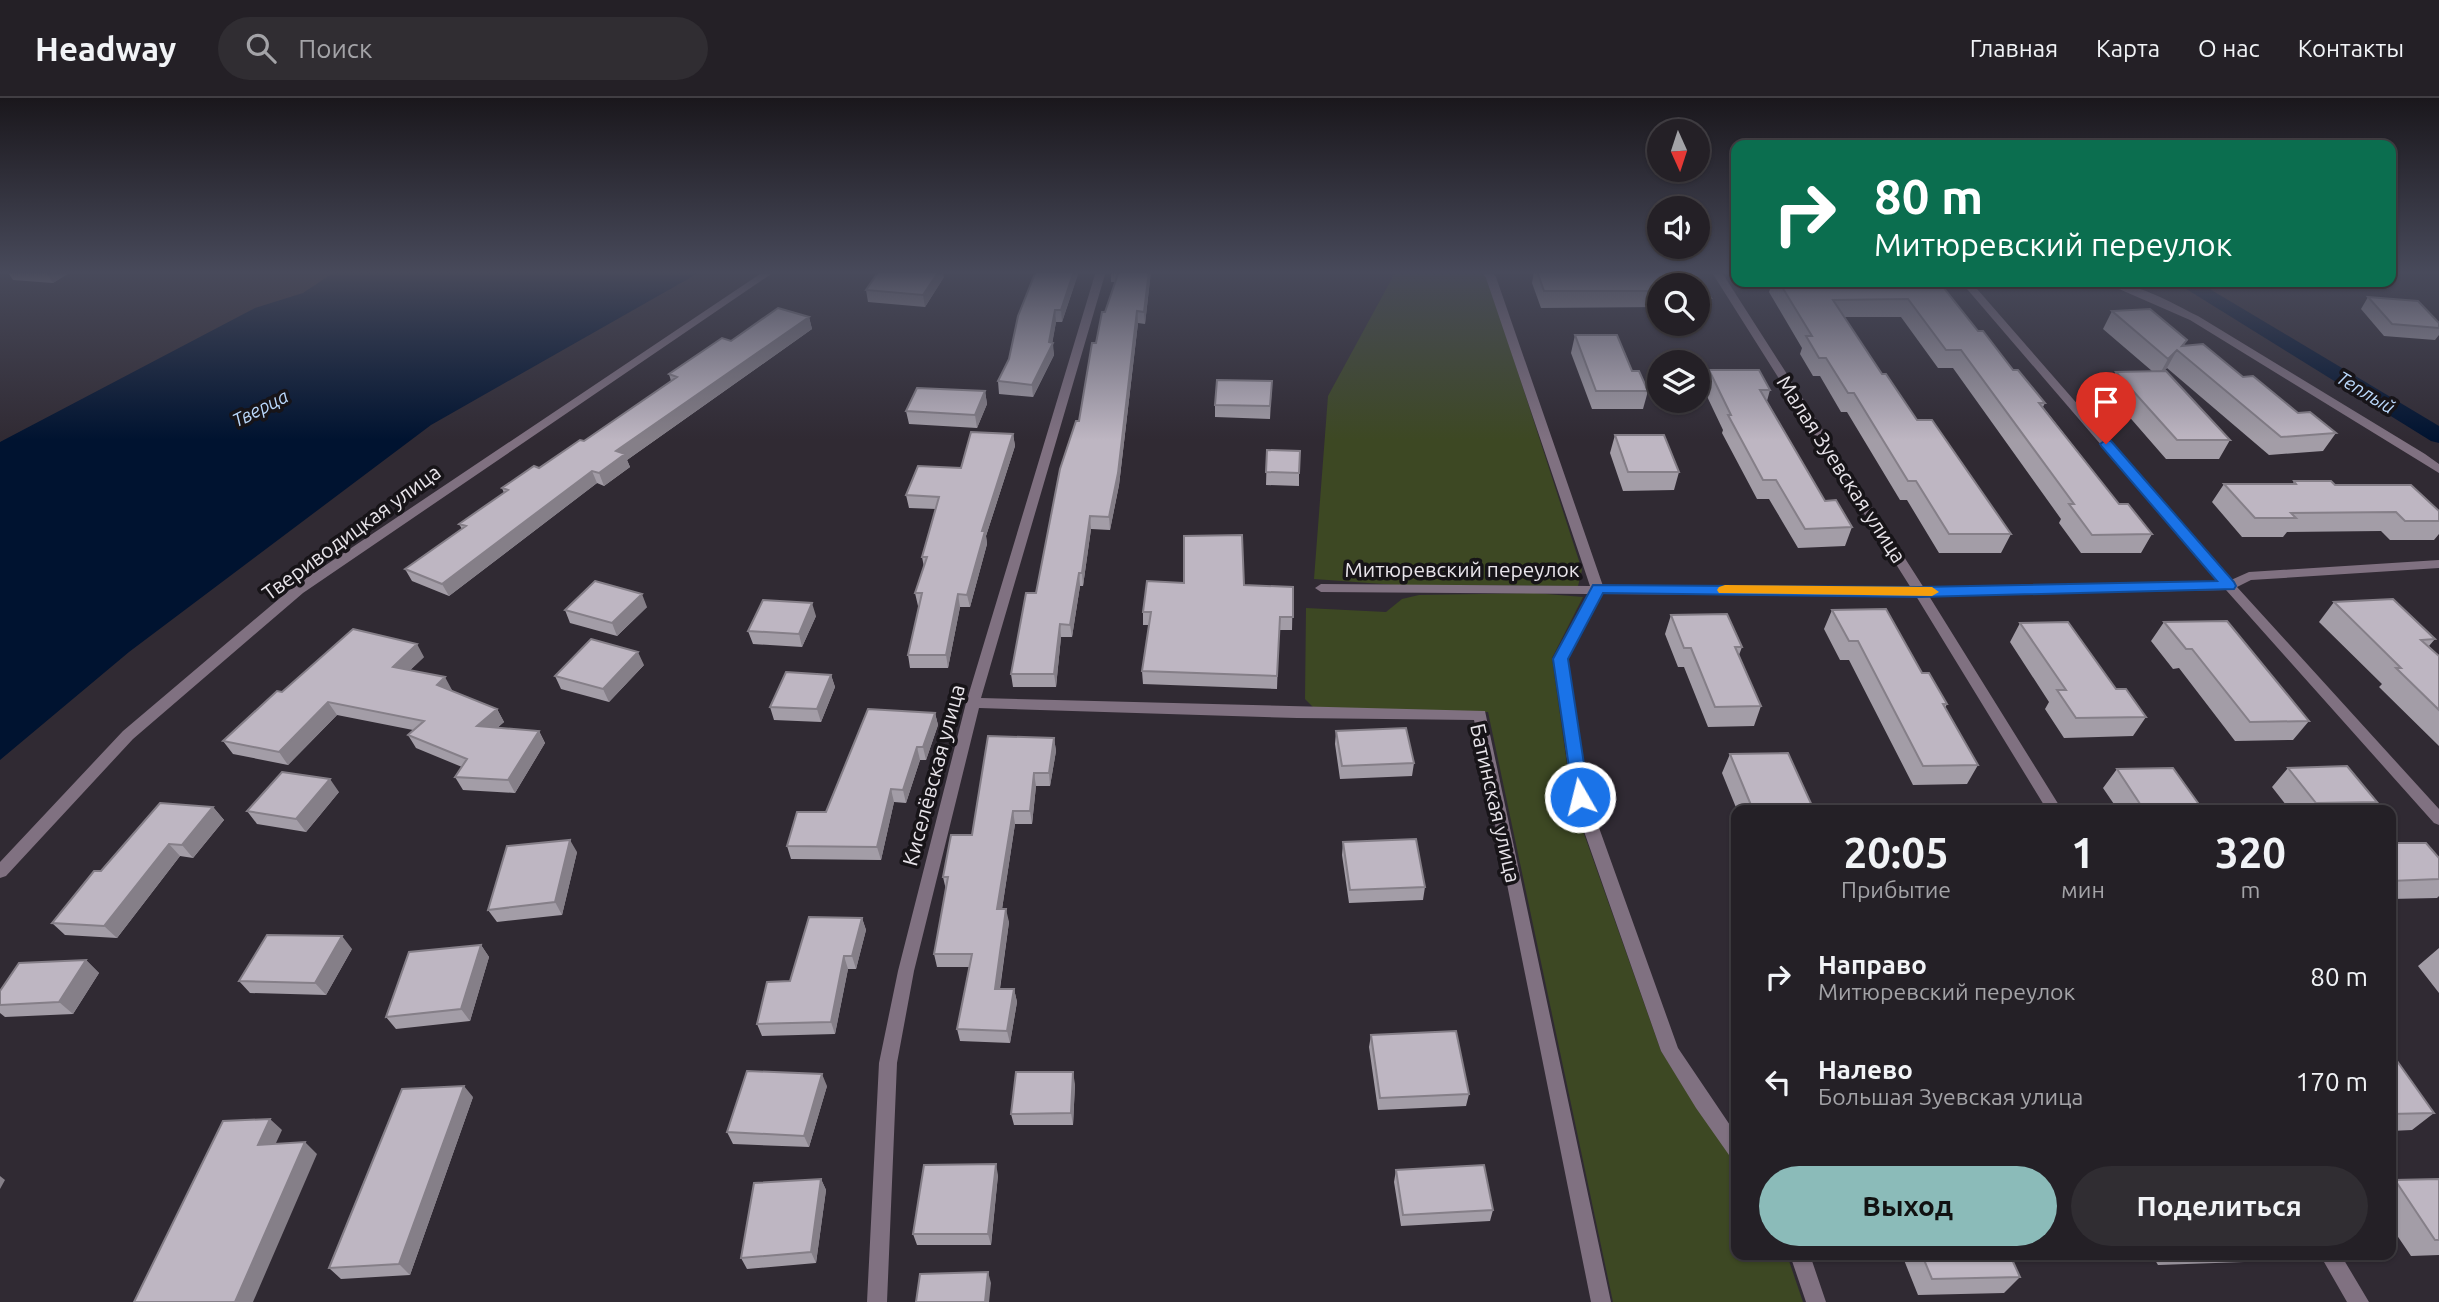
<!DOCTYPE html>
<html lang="ru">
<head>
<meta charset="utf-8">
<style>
  :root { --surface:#242026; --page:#302d32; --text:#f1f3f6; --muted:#a3a3a7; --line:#413e43; --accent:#8bbbb9 }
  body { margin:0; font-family:Ubuntu,sans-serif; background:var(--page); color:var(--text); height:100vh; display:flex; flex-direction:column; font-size:26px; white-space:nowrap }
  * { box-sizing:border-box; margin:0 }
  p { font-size:23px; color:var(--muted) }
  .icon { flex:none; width:38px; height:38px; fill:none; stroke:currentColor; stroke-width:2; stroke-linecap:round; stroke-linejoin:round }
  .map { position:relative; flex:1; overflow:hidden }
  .drawer { position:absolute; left:1731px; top:707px; width:665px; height:455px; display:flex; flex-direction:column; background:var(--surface); border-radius:14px; box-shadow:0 2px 5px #0004,0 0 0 2px var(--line) }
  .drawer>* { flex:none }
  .hud { position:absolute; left:1731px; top:42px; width:665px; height:147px; border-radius:14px; box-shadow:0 2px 5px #0004,0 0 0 2px var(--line); background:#0b6e4f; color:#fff; overflow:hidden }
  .needle { width:46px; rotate:177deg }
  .fabs { position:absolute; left:1647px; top:21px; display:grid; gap:14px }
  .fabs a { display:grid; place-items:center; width:63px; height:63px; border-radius:50%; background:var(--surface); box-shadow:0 2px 5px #0004,0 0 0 2px var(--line); font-size:35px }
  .pin { position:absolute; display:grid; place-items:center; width:60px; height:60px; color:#fff; margin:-72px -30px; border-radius:50% 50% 50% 0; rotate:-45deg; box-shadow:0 0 7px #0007 }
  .pin .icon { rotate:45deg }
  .me { position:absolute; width:77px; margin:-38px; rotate:352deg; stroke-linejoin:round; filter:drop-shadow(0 0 5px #0008) }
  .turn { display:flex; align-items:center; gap:24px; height:147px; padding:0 28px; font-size:32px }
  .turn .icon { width:91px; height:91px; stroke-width:2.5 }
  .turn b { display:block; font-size:49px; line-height:60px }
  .eta { display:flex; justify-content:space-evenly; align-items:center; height:119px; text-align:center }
  .eta b { font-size:42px; font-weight:700; line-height:49px }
  .cta { display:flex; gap:14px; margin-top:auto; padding:14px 28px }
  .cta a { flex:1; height:80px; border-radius:42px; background:var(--accent); color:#111; font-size:28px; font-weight:700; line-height:80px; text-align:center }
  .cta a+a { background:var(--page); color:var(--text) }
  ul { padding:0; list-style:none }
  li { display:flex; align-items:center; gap:21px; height:105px; padding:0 28px }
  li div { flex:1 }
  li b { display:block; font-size:26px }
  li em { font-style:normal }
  header { display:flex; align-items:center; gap:42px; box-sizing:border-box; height:98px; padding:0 35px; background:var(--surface); border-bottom:2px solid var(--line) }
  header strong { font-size:33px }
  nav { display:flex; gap:38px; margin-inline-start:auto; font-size:24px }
  .search { width:490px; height:63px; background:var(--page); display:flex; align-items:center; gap:18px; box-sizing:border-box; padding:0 24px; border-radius:38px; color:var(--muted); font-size:26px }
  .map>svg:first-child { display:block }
</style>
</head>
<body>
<header>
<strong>Headway</strong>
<div class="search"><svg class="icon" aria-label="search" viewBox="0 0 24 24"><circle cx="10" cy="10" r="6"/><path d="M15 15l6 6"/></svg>Поиск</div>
<nav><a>Главная</a><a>Карта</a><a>О нас</a><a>Контакты</a></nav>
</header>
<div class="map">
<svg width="2439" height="1204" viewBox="0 0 2439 1204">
  <rect width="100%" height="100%" fill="#302a33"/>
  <path fill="#3d4823" d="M1396 173H1481L1487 179 1582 472 1578 488 1396 487 1314 481 1328 298Z
    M1534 495 1583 499 1552 560 1572 702 1661 953 1736 1066V1157H1787L1803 1204H1613L1488 614 1315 611 1305 601 1306 510 1386 514 1402 501 1419 497Z"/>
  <path fill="#001330" d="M336 173H702L431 327 129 554 0 662V344L255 210 303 195Z"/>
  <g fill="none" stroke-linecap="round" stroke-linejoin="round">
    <path fill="#001330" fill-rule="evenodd" d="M2175 184H2198L2439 328V345L2431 343Z"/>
    <path fill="#807181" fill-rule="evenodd" d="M1096 173H1106L981 600 1485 613 1611 1204H1591L1474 622 1297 620 979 610 914 873 897 965 887 1204H867L879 965 898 873 966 605Z
      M1481 173H1491L1496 179 1603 488 1911 490 1711 173H1721L1924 490 2219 484 1961 184H1971L2231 482 2249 474 2439 462V470L2251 482 2237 489 2439 711V727L2434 725 2226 492 1929 498 2062 712H2047L1916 498 1602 496 1568 561 1588 699 1678 950 1736 1036V1060L1729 1057 1696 1010 1661 953 1572 699 1554 561 1589 496 1321 494 1315 490 1321 486 1590 488 1486 180Z
      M763 174 771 176 303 495 133 641 6 778 0 780V764L123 633 293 489Z
      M2103 184C2135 183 2170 204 2198 218L2425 356 2439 366V375L2190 222Z
      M1790 1157H1810L1826 1204H1806Z
      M2320 1157H2341L2369 1204H2347Z"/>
  </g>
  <path fill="#a39da7" d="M7 173H72L53 185 13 182Z
    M1079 173 1062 224H1056L1052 245 1054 257 1033 299 999 296 998 283Z
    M1111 173H1151L1145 226 1138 225 1119 387 1110 432 1091 431 1083 488H1080L1072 539H1061L1056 589H1013L1011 576 1036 495 1079 323 1096 245 1115 184H1111Z
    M1534 173H1694L1711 200 1706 217H1698V187H1659V209L1541 210 1532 185Z
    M944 179 925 209 868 204 866 192Z
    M1770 184H1939L1978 233 2045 305 2043 309 2119 406 2152 436 2141 455H2081L2059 425 2061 421 1953 270H1938L1901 219H1844L1882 276 1917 322 2011 436 2001 455H1939L1907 402H1900L1847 314H1841L1820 278H1813L1800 256 1802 250 1769 194 1772 186Z
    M2368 199 2439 225V237L2435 242 2384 238 2361 211Z
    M2112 213 2184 248 2243 279 2298 315 2336 335 2323 353 2269 357 2167 270 2164 273 2230 342 2219 361H2166L2106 292 2116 274 2152 273 2103 231Z
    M809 219 812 231 627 362 630 369 604 388 597 385 449 498 412 483 405 471 462 431 459 426 504 395 502 390 539 370 584 343 671 283 669 276 731 243Z
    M1575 237 1632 273 1648 293 1643 311H1592L1571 255Z
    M1709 272 1770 292 1767 303 1825 403 1852 429 1845 448 1798 450 1769 401H1757L1722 335 1723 332 1703 290Z
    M1272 283 1270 321 1215 319V307Z
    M985 293 987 306 977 330 909 326 906 313Z
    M1013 336 1015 348 986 438 987 446 970 509H960L948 570H910L908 557 919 508H918L915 495 924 469 922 459 936 411 909 410 906 397 961 370Z
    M1615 337 1679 374 1674 392 1623 393 1610 355Z
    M1267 352 1299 375V388L1266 387Z
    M2294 383 2335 387 2439 413V436L2434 442H2390L2381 433 2287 434 2283 439H2242L2212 404 2224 386H2293Z
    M1244 487 1293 489 1292 532H1279L1277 591 1143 586 1142 573 1149 527H1143V514Z
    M2334 504 2435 541 2429 548 2439 558V648L2379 589 2382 586 2319 524Z
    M647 509 617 538 570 525 565 512Z
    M1832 512 1922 575 1947 606 1945 610 1978 667 1967 686 1913 687 1849 562H1840L1824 531Z
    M1671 517 1742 549 1739 557 1761 608 1754 628 1708 629 1684 569H1678L1665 536Z
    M816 518 802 549 753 546 748 533Z
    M2164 524 2309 623 2293 642 2235 643 2179 570 2173 571 2151 543Z
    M2020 525 2116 591 2146 619 2133 638 2064 640 2045 611 2049 604 2010 544Z
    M424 559 410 572 452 592 451 593 497 611 504 624 497 630 539 633 545 645 515 695 463 692 455 679 462 669 416 650 408 637 413 632 337 617 288 667 233 656 223 643 282 594Z
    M644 567 609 604 561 591 555 578Z
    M831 577 835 589 821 624 774 622 770 609Z
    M935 615 938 627 926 662H920L906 705 894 704 881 762 791 761 787 748Z
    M1336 633 1414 665 1412 678 1340 681 1335 646Z
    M1054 640 1056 653 1050 688H1036L1032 726H1015L1002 811 1009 824 1000 891H1014L1017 904 1010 945 960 943 957 931 969 869H937L934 856 946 792 943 779 972 737Z
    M1730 656 1814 712H1737L1722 675Z
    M2288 670 2377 704 2369 712H2290L2272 689Z
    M2117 671 2203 712H2118L2103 690Z
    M339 694 306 734 257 726 247 713Z
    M213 709 224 722 193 760 180 758 117 840 65 837 52 825Z
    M1343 744 1425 789 1423 802 1349 805 1342 757Z
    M2390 745 2439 760V798L2437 800 2390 801Z
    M577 754 562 817 497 824 488 812Z
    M862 820 866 832 856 871H848L835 936 762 938 757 926 790 883Z
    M481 847 489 859 470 923 396 931 386 919Z
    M2439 850V895L2418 868Z
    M352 851 326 897 250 895 239 883Z
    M86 862 99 875 73 916 5 919 0 915V907Z
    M1371 937 1469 996 1466 1008 1378 1012 1369 949Z
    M2390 963 2434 1015 2412 1032 2390 1033Z
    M1075 986 1073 1027H1014L1011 1016Z
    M827 988 809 1049 733 1046 727 1034Z
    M473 999 410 1177 341 1181 329 1170Z
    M1396 1072 1493 1112 1490 1123 1401 1128 1394 1084Z
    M998 1077 991 1147H917L913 1136Z
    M821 1081 826 1092 816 1165 747 1171 741 1160Z
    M2439 1081V1157L2411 1158 2390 1127V1086L2395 1082Z
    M1902 1157H2010L2020 1179 2004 1195 1918 1197Z
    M2152 1157H2253L2244 1164 2158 1167Z"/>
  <path fill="#857f88" d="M72 173 53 185 46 174Z
    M939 173H943L944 179 925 209 923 197Z
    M1074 173H1079L1062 224 1061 212Z
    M1149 173H1151L1145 226 1144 214Z
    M1055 212 1056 224 1052 247 1053 245 1054 257 1033 299 1032 287 1049 244Z
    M1137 213 1138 225 1119 387 1110 432 1109 419Z
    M809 219 812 231 627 362 630 369 604 388 599 375 616 353Z
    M2177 252 2167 270 2158 279 2168 261Z
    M985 293 987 306 977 330 975 317Z
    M1013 336 1015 348 986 438 987 446 970 509 967 497 982 433Z
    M592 373 597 385 449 498 442 486Z
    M1090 418 1091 431 1083 488 1082 475Z
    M1079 475 1080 488 1072 539 1070 527Z
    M642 496 647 509 617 538 612 525Z
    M958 496 960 509 948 570 946 557Z
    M812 505 816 518 802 549 799 536Z
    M1060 526 1061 539 1056 589 1054 576Z
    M417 546 424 559 400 582 393 569Z
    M638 554 644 567 609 604 603 591Z
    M831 577 835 589 821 624 817 611Z
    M445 579 452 592 444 600 437 587Z
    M328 604 337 617 288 667 279 654Z
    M497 611 504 624 484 641 477 628Z
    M935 615 938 627 926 662 923 649Z
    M539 633 545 645 515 695 508 682Z
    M1054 640 1056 653 1050 688 1049 675Z
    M917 649 920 662 906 705 903 692Z
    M1034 675 1036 688 1032 726 1030 713Z
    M330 681 339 694 306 734 296 721Z
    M891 691 894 704 881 762 877 749Z
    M213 709 224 722 193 760 182 747Z
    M1013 713 1015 726 1000 824 997 811Z
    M570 742 577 754 562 817 555 804Z
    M169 746 180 758 117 840 104 828Z
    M1006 811 1009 824 998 903 995 891Z
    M862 820 866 832 856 871 852 858Z
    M342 838 352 851 326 897 315 885Z
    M481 847 489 859 470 923 461 911Z
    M844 858 848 871 835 936 831 924Z
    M86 862 99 875 73 916 59 904Z
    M1014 891 1017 904 1010 945 1007 933Z
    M1073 974 1075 986 1073 1027 1071 1015Z
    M822 976 827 988 809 1049 804 1038Z
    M464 988 473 999 410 1177 399 1166Z
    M270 1021 282 1032 270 1058 258 1047Z
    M305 1044 317 1056 253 1204H235Z
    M996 1066 998 1077 991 1147 988 1136Z
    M0 1078 5 1082 0 1091Z
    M821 1081 826 1092 816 1165 811 1154Z
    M988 1174 991 1185 989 1204H985Z"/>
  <path fill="#beb6c2" stroke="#857f88" stroke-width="2" d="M879 173H939L923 197 866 192Z
    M1036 173H1074L1061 212H1055L1049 244 1053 245 1032 287 998 283 1009 261 1018 218Z
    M1119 173H1149L1144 214 1137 213 1118 375 1109 419 1090 418 1082 475H1079L1070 527 1060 526 1054 576H1011L1026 495H1036L1060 371 1076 323H1079L1092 245H1096L1102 214H1105Z
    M1537 173H1694L1711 200H1698V187H1659V193H1544Z
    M1779 184H1939L1978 233H1983L2013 272H2018L2045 305H2039L2119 406H2128L2152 436 2092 437 2069 406H2074L1961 252H1946L1908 201 1833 202 1882 276H1886L1917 322H1932L2011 436H1949L1916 383H1908L1854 295H1848L1826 260H1819L1806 238H1812Z
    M2368 199 2418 203 2439 225V230L2392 226Z
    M778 210 809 219 616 353 625 356 599 375 592 373 442 486 405 471 466 428 459 426 508 392 502 390 534 368 539 370 580 342 584 343 677 279 669 276 722 240 731 243Z
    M2150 211 2187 242 2182 248 2203 246 2243 279 2253 278 2298 315 2310 314 2336 335 2281 339 2177 252 2168 261 2112 213Z
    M1575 237H1617L1632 273H1639L1648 293H1596Z
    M1709 272H1759L1770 292H1760L1825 403 1836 402 1852 429 1805 431 1776 382H1763L1728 317H1731Z
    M2166 273 2230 342H2177L2116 274Z
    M1217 282 1272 283 1270 308 1215 307Z
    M917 290 985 293 975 317 906 313Z
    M971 334 1013 336 982 433H985L967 497 958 496 946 557H908L922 495H915L927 459H922L939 399 906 397 918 368 961 370Z
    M1615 337H1664L1679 374H1628Z
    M1267 352 1300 353 1299 375 1266 374Z
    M2294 383H2331L2335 387H2411L2439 413V423H2405L2396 414 2291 415 2296 420H2255L2224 386H2296Z
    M1242 437 1244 487 1293 489V519H1280L1277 578 1142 573 1151 514H1143L1147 483 1184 485V438Z
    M595 483 642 496 612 525 565 512Z
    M2393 501 2435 541 2421 542 2439 558V612L2396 570H2401L2334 504Z
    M763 502 812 505 799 536 748 533Z
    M1886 511 1922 575H1929L1947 606H1943L1978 667 1923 668 1858 543H1849L1832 512Z
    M1727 516 1742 549H1735L1761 608 1715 609 1691 550H1684L1671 517Z
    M2227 523 2309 623 2250 624 2192 551H2186L2164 524Z
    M2068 524 2116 591H2126L2146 619 2076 620 2057 592H2066L2020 525Z
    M353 531 417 546 393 569 445 579 437 587 497 611 477 628 539 633 508 682 455 679 467 661 408 637 424 623 328 604 279 654 223 643 277 593 282 594Z
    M591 541 638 554 603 591 555 578Z
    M786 574 831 577 817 611 770 609Z
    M868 611 935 615 923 649H917L903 692 891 691 877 749 787 748 797 714H826Z
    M1406 630 1414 665 1342 668 1336 633Z
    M988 638 1054 640 1049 675H1034L1030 713H1013L997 811H1006L995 891H1014L1007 933 957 931 972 856H934L948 779H943L951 737H972Z
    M1788 655 1814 712H1753L1730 656Z
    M2347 668 2377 704 2316 705 2288 670Z
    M2173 670 2203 712H2144L2117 671Z
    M282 674 330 681 296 721 247 713Z
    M160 705 213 709 182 747 169 746 104 828 52 825 94 773H101Z
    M1416 741 1425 789 1350 792 1343 744Z
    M570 742 555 804 488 812 507 748Z
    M2390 745H2426L2439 760V781L2390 783Z
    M809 819 862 820 852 858H844L831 924 757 926 767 884 790 883Z
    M267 837 342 838 315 885 239 883Z
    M481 847 461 911 386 919 409 854Z
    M86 862 59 904 0 907V893L19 865Z
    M1456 933 1469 996 1380 1000 1371 937Z
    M2390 963H2397L2434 1015 2390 1016Z
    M747 973 822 976 804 1038 727 1034Z
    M1016 974H1073L1071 1015 1011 1016Z
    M464 988 399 1166 329 1170 402 991Z
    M270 1021 258 1047 305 1044 235 1204H134L223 1023Z
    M996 1066 988 1136H913L924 1067Z
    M1484 1067 1493 1112 1403 1117 1396 1072Z
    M821 1081 811 1154 741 1160 754 1085Z
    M2439 1081V1142H2435L2395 1082Z
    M1922 1157H2010L2020 1179 1932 1181Z
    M988 1174 985 1204H916L920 1176Z"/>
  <linearGradient id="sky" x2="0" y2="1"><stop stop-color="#1a171c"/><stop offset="0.51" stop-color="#484a5b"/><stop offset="1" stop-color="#484a5b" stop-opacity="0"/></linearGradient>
  <rect width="2439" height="342" fill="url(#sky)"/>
  <path fill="#1a73e8" stroke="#114b97" stroke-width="2" d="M2106 342 2111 343 2234 484 2236 488 2234 491 1920 499 1603 495 1568 561 1589 699 1586 703H1574L1553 561 1593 487 1920 489 2217 483 2102 349 2100 346Z"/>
  <path fill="#f59e0b" d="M1725 487 1932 489 1939 494 1932 498 1719 495 1717 492 1719 489Z"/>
  <g text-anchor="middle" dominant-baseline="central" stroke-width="7" stroke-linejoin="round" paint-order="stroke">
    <g font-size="19" font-style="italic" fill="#b9d7fa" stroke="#171418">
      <text transform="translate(2366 294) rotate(31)">Теплый</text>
      <text transform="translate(260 310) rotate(-27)">Тверца</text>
    </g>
    <g font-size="21" fill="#e8e4ea" stroke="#171418">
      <text transform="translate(1842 371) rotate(57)">Малая Зуевская улица</text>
      <text transform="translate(351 434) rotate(-36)">Твериводицкая улица</text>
      <text x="1462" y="471">Митюревский переулок</text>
      <text transform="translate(933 677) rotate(-75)">Киселёвская улица</text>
      <text transform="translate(1496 705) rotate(77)">Батинская улица</text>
    </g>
  </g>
</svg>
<div class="fabs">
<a><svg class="needle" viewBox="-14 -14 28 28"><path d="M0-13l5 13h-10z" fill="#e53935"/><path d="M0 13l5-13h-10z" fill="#a3a3a7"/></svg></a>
<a><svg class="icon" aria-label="sound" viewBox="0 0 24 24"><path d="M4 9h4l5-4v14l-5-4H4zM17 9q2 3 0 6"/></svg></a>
<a><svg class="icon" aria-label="search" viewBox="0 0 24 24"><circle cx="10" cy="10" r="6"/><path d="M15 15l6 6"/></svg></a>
<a><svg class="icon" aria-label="layers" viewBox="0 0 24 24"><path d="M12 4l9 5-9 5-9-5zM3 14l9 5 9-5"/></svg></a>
</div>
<div class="pin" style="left:2106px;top:346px;background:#d93025"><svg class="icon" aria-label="arrive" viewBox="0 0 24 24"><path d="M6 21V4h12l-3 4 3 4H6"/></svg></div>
<svg class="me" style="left:1580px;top:699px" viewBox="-20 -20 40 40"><circle r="17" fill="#1a73e8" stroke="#fff" stroke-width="3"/><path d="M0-11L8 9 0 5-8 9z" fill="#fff"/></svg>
<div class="hud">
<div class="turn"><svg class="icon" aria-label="right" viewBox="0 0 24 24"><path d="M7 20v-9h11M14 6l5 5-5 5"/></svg><div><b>80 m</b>Митюревский переулок</div></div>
</div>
<section class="drawer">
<div class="eta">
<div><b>20:05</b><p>Прибытие</p></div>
<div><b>1</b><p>мин</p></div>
<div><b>320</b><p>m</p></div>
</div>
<ul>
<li><svg class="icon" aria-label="right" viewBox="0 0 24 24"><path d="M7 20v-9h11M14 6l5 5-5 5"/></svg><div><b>Направо</b><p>Митюревский переулок</p></div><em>80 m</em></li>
<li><svg class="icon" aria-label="left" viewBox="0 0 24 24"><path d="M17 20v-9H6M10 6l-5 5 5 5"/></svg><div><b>Налево</b><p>Большая Зуевская улица</p></div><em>170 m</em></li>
</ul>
<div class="cta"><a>Выход</a><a>Поделиться</a></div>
</section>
</div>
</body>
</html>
